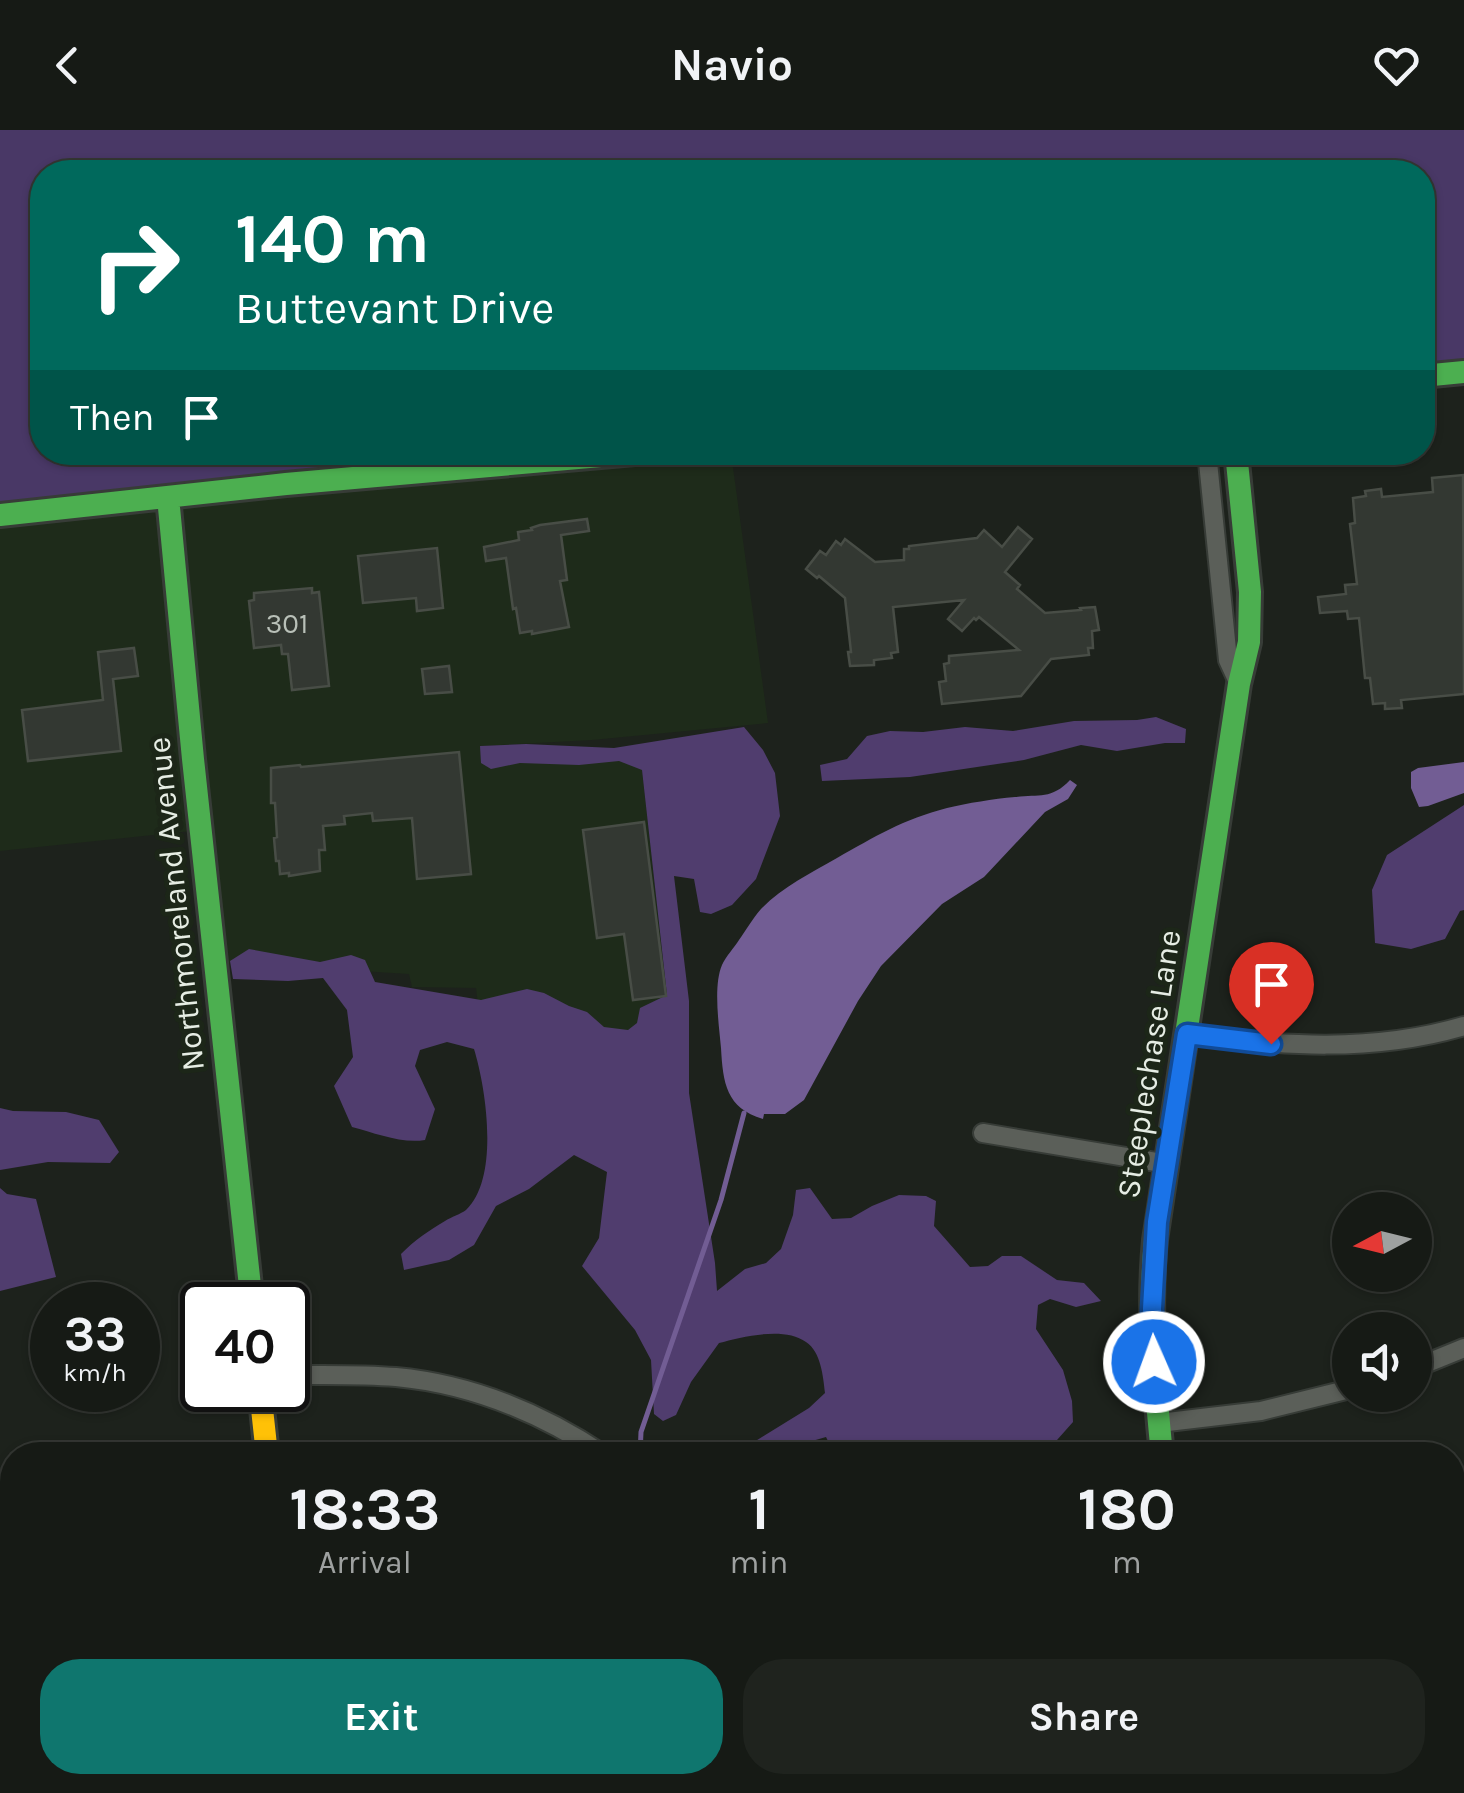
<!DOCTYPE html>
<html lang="en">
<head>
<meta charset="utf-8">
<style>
  :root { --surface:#161a15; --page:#1f231e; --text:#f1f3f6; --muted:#9ea1a0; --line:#353834; --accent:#0f766e }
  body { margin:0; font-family:Karla,sans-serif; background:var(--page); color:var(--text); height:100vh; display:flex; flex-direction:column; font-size:38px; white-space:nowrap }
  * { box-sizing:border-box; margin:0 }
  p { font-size:32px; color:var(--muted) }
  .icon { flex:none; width:55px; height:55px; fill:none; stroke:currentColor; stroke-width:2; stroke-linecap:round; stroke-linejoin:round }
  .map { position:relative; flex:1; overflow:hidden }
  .sheet { position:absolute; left:0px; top:1312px; width:1465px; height:352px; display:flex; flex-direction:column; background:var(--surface); border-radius:40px 40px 0 0; box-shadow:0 2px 8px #0004,0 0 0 2px var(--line) }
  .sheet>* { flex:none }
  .top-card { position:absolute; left:30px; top:30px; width:1405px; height:305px; border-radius:40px; box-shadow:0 2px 8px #0004,0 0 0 2px var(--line); background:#00695c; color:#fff; overflow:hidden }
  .needle { width:65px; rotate:263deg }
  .fabs { position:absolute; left:1332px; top:1062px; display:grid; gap:20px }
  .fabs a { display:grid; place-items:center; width:100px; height:100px; border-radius:50%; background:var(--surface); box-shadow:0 2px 8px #0004,0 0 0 2px var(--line); font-size:50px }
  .speed { position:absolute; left:30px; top:1152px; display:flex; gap:20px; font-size:50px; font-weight:700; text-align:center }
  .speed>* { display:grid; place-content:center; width:130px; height:130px; border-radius:50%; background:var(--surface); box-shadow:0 2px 8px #0004,0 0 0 2px var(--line); line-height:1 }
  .speed small { font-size:25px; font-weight:400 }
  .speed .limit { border:5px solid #111; border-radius:15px; background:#fff; color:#111 }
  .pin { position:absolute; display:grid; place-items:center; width:85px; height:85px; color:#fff; margin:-102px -42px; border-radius:50% 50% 50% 0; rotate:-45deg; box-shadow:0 0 10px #0007 }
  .pin .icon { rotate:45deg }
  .me { position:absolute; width:110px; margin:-55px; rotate:358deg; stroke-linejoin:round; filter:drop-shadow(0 0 8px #0008) }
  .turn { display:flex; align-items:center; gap:35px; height:210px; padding:0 40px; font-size:45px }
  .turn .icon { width:130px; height:130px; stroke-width:2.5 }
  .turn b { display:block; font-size:70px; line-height:85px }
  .then { display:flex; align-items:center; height:95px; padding:0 40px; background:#0003; gap:20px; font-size:38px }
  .eta { display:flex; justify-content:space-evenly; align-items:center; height:170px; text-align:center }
  .eta b { font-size:60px; font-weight:700; line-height:70px }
  .button { display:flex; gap:20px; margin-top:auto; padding:20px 40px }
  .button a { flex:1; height:115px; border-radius:40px; background:var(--accent); color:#fff; font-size:40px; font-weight:700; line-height:115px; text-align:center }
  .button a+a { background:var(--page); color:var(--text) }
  header { display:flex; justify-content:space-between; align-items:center; height:130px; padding:0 40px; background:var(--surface); font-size:45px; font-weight:700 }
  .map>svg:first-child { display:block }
</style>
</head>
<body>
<header><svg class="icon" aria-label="back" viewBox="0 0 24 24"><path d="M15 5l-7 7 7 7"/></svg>Navio<svg class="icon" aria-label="heart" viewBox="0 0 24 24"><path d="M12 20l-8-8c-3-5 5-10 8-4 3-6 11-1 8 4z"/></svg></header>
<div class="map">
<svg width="1464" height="1663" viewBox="0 0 1464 1663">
  <rect width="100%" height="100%" fill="#1d221c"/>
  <path fill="#1e2b1a" d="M641 323H731L768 593 592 610 480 616 636 620 642 640 667 866 659 902 585 910 479 884 476 858 412 857 409 844 215 832 201 700 0 721V385Z"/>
  <path fill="#493866" d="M0 0H1464V242L1423 246 1422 42H42V322L646 323 0 385Z"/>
  <path fill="#503d6e" d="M1156 587 1186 599 1185 613H1165L1117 621 1081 615 1024 630 910 647 822 651 820 635 847 629 867 606 890 601 923 602 965 597 1013 601 1074 591 1137 590Z
    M744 597 763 620 775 643 780 686 756 749 732 775 711 784 700 782 694 749 674 746 689 871V963L715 1133 717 1161 745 1139 766 1133 781 1119 793 1085 796 1060 810 1058 832 1089 851 1088 872 1076 899 1065 926 1066 936 1071 934 1096 970 1137 988 1136 1002 1126H1021L1057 1150 1084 1153 1101 1171 1076 1177 1050 1169 1038 1175 1036 1199 1063 1240 1072 1271 1073 1292 1049 1319 1040 1325H835L826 1307 774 1322 772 1325H733L809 1278 825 1263C823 1246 821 1222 806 1212 784 1196 742 1207 719 1213L691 1252 676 1285 663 1291 654 1284 651 1230 635 1200 582 1136 599 1108 607 1042 574 1025 529 1059 496 1076 474 1115 449 1130 404 1140 401 1124C415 1110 428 1101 445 1091 451 1087 461 1084 466 1080 500 1048 486 958 474 919L447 912 420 920 415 936 435 979 425 1010C402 1014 375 1003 352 997L334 956 353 927 347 880 323 848 288 851 233 849 230 831 249 819 320 832 351 825 365 830 375 852 481 870 527 859 544 863 569 876 587 882 604 897 628 900 637 893 640 878 667 865 642 640 619 631 579 635 520 633 491 639 481 633 480 616 526 614 614 618Z
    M1464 675V780L1460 781 1445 809 1411 819 1375 813 1372 760 1387 725Z
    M0 978 13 981 66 982 99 990 119 1022 110 1033 48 1032 0 1040Z
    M0 1058 7 1064 36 1069 56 1147 0 1161Z
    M0 1453 9 1513 5 1557 12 1593V1652L30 1653 31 1663H0Z
    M1023 1653H1084L1087 1663H1027Z"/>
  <path fill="#725d94" d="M1464 632V663L1428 676 1419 677 1411 658V642L1418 638Z
    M1070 650 1077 655 1068 669 1045 682 984 747 942 774 881 836 858 871 804 970 785 984H764L763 989C726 978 723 953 721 918 719 895 713 856 722 835 726 826 734 818 739 810 746 800 753 788 761 779 782 757 811 743 837 728 874 707 904 689 947 678 968 673 993 669 1015 667 1039 664 1051 670 1070 650Z"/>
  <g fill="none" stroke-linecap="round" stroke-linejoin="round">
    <path stroke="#725d94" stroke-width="5" d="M640 1325 641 1302 721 1070 744 983
      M0 1634 12 1635
      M271 1652 280 1654"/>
  </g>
  <path fill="#333832" stroke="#484d46" stroke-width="2.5" d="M1463 345 1464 564 1401 570 1402 578 1385 579V573L1373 574 1370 548H1365L1359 488 1348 489 1347 481 1320 483 1318 467 1346 464 1345 455 1357 454 1350 394 1355 393 1353 368 1366 366 1365 361 1381 359 1382 367 1433 362 1432 348Z
    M587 389 589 401 561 405 567 450 560 451 569 497 532 504V501L520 503 516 478 513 479 506 428 486 431 484 417 519 410 518 402 532 400 531 398 540 395Z
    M1018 397 1032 409 1005 442 1020 455 1017 459 1045 483 1081 480 1080 478 1095 477 1099 500 1092 501 1093 518H1088L1089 525 1051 529 1021 566 942 574 939 552 946 551 944 534 949 533V526L1019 520 979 487 976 490 974 488 962 501 948 489 964 470 893 477 898 522 891 523 892 528 874 530V535L850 536 848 522H851L845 468 819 446 817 448 806 439 820 421 826 425 836 411 841 415 845 409 875 432 904 430V419H909V416L977 408 984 400 1002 417Z
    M437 418 443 478 417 481 416 468 363 473 358 426Z
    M312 458V463L319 462 329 556 292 560 288 524H282L281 515 254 518 249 471 254 470V463Z
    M134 518 138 546 113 549 121 621 28 631 22 580 103 570 98 522Z
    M449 536 452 562 425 564 422 539Z
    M459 622 471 744 417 749 412 688 373 691 372 683 344 686 345 694 323 696 325 720H319L320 741 289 746V743L280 744 279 731H276L274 708 277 707 275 673H271V638L300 635 301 637Z
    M644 692 666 866 633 870 624 804 597 808 583 700Z"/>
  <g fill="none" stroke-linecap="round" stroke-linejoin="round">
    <g stroke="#373c37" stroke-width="22">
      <path id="street" d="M1207 322 1228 530 1239 554
        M1187 904C1280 916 1373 923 1464 896
        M983 1003 1168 1034
        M1415 1238 1464 1218
        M288 1245C324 1245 360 1244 396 1247 471 1254 541 1283 604 1325
        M1159 1293 1261 1281 1350 1259
        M1452 1538 1464 1533
        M801 1652 802 1663
        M1195 1652 1196 1663"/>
    </g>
    <g stroke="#373c37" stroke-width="28">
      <path id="fast" d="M1422 246 1464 242
        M168 367 193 629 252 1175
        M0 385 286 354 646 322
        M1162 1325C1155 1254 1148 1182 1155 1110L1239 554 1249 512 1250 462 1236 322"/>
    </g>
    <g stroke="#373c37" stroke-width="28">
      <path id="slow" d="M260 1260 267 1325
        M304 1652 305 1663"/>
    </g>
    <use href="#street" stroke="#5b5f59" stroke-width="18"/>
    <use href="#fast" stroke="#4caf50" stroke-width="22"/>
    <use href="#slow" stroke="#ffc107" stroke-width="22"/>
  </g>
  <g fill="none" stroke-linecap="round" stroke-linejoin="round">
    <g stroke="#114b97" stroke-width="25">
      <path id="route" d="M1154 1232 1152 1179 1157 1092 1187 904 1271 914"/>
    </g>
    <use href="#route" stroke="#1a73e8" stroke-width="18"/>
  </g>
  <g text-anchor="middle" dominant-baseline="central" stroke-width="10" stroke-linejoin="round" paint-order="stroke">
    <g font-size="28" fill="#b9c0b8">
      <text x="287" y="493">301</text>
    </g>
    <g font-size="32" fill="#e6ede4" stroke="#1c2618">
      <text transform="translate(176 774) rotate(-96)">Northmoreland Avenue</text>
      <text transform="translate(1149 934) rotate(-81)">Steeplechase Lane</text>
    </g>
  </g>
</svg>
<div class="fabs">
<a><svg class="needle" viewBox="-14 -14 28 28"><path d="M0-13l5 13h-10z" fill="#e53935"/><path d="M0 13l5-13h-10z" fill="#9ea1a0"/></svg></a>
<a><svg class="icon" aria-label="sound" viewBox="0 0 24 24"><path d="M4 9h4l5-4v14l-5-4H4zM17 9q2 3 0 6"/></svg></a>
</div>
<div class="speed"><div>33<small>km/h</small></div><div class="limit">40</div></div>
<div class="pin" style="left:1271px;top:914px;background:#d93025"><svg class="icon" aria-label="arrive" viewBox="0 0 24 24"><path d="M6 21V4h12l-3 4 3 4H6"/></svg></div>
<svg class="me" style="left:1154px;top:1232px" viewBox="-20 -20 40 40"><circle r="17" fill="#1a73e8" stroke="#fff" stroke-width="3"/><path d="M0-11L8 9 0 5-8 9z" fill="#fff"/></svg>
<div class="top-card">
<div class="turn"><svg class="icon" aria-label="right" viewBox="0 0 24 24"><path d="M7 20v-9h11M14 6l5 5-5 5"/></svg><div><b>140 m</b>Buttevant Drive</div></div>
<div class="then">Then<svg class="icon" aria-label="arrive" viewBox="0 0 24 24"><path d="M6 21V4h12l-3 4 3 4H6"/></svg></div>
</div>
<section class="sheet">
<div class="eta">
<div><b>18:33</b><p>Arrival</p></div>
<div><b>1</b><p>min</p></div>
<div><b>180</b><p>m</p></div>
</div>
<div class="button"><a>Exit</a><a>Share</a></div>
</section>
</div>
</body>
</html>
